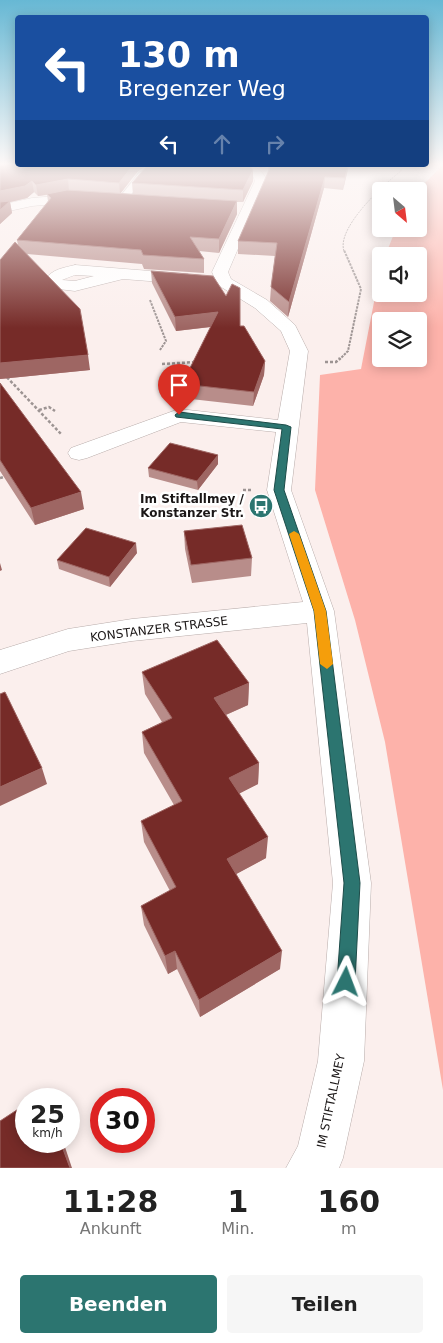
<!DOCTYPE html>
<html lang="de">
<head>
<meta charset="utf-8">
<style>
  :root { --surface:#fff; --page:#f6f6f6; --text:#222; --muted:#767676; --accent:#2c7570 }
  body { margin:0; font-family:"DejaVu Sans",sans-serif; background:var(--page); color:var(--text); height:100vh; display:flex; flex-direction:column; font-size:19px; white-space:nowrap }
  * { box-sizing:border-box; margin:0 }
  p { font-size:16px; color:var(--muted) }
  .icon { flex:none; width:28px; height:28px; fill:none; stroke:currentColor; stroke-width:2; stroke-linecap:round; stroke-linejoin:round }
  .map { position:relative; height:1168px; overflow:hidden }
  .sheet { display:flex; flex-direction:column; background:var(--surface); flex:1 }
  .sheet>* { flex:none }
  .guide { position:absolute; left:15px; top:15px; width:414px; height:152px; border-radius:5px; box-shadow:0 2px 12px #0003; background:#1a4fa0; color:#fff; overflow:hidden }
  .needle { width:32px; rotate:152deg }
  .buttons { position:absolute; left:372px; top:182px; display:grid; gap:10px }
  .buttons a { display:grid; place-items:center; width:55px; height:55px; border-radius:5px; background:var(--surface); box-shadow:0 2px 12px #0003; font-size:25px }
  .speed { position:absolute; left:15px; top:1088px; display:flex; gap:10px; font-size:25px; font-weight:700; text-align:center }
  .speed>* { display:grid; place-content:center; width:65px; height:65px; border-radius:50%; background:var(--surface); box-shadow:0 2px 12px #0003; line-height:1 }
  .speed small { font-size:12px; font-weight:400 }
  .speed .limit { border:8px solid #d22; background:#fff; color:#111 }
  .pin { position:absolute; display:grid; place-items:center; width:42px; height:42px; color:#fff; margin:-51px -21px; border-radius:50% 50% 50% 0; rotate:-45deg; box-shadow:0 0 5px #0007 }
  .pin .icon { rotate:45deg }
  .me { position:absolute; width:55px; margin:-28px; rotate:3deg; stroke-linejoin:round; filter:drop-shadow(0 0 4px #0008) }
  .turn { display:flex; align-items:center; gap:18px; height:105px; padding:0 20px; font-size:22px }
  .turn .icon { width:65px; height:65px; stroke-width:2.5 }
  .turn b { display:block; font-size:35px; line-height:42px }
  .lanes { display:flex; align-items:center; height:48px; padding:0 20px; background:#0003; justify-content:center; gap:25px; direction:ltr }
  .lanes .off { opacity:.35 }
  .eta { display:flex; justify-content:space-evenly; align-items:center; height:85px; text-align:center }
  .eta b { font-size:30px; font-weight:800; line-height:35px }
  .action { display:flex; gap:10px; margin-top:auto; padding:10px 20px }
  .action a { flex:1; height:58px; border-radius:5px; background:var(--accent); color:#fff; font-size:20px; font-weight:800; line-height:58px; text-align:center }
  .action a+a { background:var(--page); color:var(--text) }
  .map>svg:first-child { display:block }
</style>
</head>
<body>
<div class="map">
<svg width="443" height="1168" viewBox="0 0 443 1168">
  <rect width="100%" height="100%" fill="#fbefed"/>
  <path fill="#fdb2aa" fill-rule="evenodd" d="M443 165V1090L385 742 355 620 315 490 320 375 361 369 381 266V294H419V256H385L396 229H419L417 191ZM381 321H419V359H381Z"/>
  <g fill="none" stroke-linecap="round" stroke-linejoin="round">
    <g stroke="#b8acaa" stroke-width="2">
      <path id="lane" d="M152 165H161L145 177 125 202H119V198L139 173Z"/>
    </g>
    <g stroke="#b8acaa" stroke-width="1">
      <path id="street" d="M238 165C253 165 261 167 267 181L228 272 231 279 267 300 295 325 308 351 291 490 334 611 371 883 364 1061 343 1158 339 1168H286L298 1146 318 1061 333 883 307 623 132 641 69 651 0 674V650L68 629 132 619 303 602 267 490 276 432 181 422 87 458 79 460 71 458 68 453 71 448 179 409 278 420 290 351 281 331 255 308 218 285 212 272 255 181 253 176Z
        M84 194 89 195 91 198 89 201 32 206 0 213V205L32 198Z
        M75 265 188 274 196 279 188 284 123 279 75 291 50 288 45 280C52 269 63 268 75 265ZM75 275 94 276 75 281 62 280Z"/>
    </g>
    <path stroke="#9d9493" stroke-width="1" stroke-dasharray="2 1" stroke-linecap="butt" d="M344 251C336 228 384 184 401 171V165"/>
    <path stroke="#9d9493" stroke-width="2" stroke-dasharray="2.5 1" stroke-linecap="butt" d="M150 300 166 341 160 350
      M339 360 348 351 361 289 344 250"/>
    <path stroke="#9d9493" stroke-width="2.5" stroke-dasharray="3 2" stroke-linecap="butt" d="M325 362H336L340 358
      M162 364 196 362
      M0 370 62 435
      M39 410 49 407 55 411
      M0 478 7 476
      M243 490H251"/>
    <use href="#lane" fill="#fff" fill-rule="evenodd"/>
    <use href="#street" fill="#fff" fill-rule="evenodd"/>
  </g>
  <path fill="#b88d8a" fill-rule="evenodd" d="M0 165H249L253 181 243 202H237V214L219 253 199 251 204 259V273L144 269 142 264 27 254 90 370 0 379V260L18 245 17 240 48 201 47 195 38 196 34 192 27 198 10 202 12 213 0 224ZM148 165 132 183 133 195 120 194 138 171Z
    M255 165H349L343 190 324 188 288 317 270 301 271 287 275 256 238 254V241L268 173V167L260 168Z
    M151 271 240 326 265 361 264 375 253 406 182 398V384L211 327 176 331 152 283Z
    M0 383 84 509 35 525 0 471Z
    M218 455V464L198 490 149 477 148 468Z
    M184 531 252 558 251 576 192 583 185 549Z
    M137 553 110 587 59 569 57 560Z
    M142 672 249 683 248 705 226 715 259 763 258 784 239 793 266 858 236 874 280 969 200 1017 177 969 168 974 144 925 141 906 170 891 144 842 141 821 174 805 144 753 142 732 162 722 145 694Z"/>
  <path fill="#9e6663" d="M133 165H148L138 171 120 194 119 183Z
    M260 165H279L260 168Z
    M348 165H349L343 190 345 178Z
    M253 170V181L243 202V190Z
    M325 177 324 188 288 317 289 302Z
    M68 179 69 191 38 196 36 185Z
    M32 181 34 192 27 198 10 202 12 213 0 224V191Z
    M237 201V214L219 253V239Z
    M218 312V326L176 331 175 317Z
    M88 355 90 370 0 379V363Z
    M265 361 264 375 253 406 254 392Z
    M218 455V464L198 490 197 481Z
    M81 492 84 509 35 525 31 508Z
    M136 543 137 553 110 587 109 577Z
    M0 563 2 570 0 571Z
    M249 683 248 705 214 720V698Z
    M259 763 258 784 229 799V778Z
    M42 768 47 784 0 806V787Z
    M268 837 266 858 227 879V859Z
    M175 951 177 969 168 974 165 956Z
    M282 951 280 969 200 1017 199 1000Z
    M60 1141H63L72 1168H70Z"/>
  <path fill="#762b28" stroke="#9e6663" d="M0 165H133L119 183 68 179 36 185 32 181 25 186 0 191Z
    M148 165H249L253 170 243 190 132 183 146 167Z
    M276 165H348L345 178 325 177 289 302 271 287 277 243 238 241 269 170 268 166Z
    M67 190 237 201 219 239 190 237 204 259 143 255 141 250 17 240 51 198 47 194Z
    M10 201 0 210V202Z
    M15 242 80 309 88 355 0 363V260Z
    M151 271 213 276 226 296 232 284 240 288V326H244L265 361 254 392 182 384 218 312 175 317Z
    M0 383 81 492 31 508 0 460Z
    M170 443 218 455 197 481 148 468Z
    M242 525 252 558 191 565 184 531Z
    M86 528 136 543 109 577 57 560Z
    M217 640 249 683 214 698 259 763 229 778 268 837 227 859 282 951 199 1000 175 951 165 956 141 906 176 887 141 821 182 801 142 732 172 718 142 672Z
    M5 692 42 768 0 787V694Z
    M42 1094 44 1099H35Z
    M26 1104V1141H60L70 1168H0V1121Z"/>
  <linearGradient id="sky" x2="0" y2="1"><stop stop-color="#67b8d4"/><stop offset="0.5" stop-color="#fdf8f7"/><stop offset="1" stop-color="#fdf8f7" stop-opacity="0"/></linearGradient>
  <rect width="443" height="328" fill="url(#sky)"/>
  <path fill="#2c7570" stroke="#1d4c49" d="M179 412 286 425 291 427 284 490 326 611 360 883 355 982 352 988 346 991 340 988 337 982 344 883 314 611 274 490 282 429 176 417 175 415Z"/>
  <path fill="#f59e0b" d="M294 531 299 534 326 611 333 664 327 669 320 664 314 611 289 534Z"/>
  <defs>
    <g id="bus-disc" transform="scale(1.25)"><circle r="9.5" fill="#2c7570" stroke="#fff"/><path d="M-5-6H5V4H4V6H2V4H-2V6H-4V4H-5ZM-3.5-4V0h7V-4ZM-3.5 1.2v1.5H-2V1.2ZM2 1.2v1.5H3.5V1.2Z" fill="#fff"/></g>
  </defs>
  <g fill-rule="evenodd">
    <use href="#bus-disc" x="261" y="506"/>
  </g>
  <g text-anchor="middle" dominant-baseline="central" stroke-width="5" stroke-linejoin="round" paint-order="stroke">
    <g font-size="12" font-weight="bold" fill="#1b1717" stroke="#fff" text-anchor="end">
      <text x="244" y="499">Im Stiftallmey /<tspan x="244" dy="14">Konstanzer Str.</tspan></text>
    </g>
    <g font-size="12" fill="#1b1717" stroke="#fff">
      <text transform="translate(159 629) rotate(-7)">KONSTANZER STRASSE</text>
      <text transform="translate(331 1101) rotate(-78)">IM STIFTALLMEY</text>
    </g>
  </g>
</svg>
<div class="buttons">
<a><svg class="needle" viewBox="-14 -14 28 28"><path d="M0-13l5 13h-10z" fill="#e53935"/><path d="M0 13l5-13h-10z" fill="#767676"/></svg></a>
<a><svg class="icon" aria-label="sound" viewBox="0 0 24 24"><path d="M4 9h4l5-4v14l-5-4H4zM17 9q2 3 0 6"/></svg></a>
<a><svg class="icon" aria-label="layers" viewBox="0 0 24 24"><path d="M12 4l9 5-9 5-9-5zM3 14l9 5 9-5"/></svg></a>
</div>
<div class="speed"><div>25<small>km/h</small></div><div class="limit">30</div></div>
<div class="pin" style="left:179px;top:415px;background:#d93025"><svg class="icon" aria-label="arrive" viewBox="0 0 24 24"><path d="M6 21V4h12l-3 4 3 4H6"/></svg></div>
<svg class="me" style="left:346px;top:982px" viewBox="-20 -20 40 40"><path d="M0-17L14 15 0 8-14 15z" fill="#2c7570" stroke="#fff" stroke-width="4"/></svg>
<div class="guide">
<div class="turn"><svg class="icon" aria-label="left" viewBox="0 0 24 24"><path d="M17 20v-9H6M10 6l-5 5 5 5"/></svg><div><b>130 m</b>Bregenzer Weg</div></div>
<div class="lanes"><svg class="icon" aria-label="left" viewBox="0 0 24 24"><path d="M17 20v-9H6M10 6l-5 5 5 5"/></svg><svg class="icon off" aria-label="ahead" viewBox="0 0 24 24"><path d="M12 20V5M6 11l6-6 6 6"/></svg><svg class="icon off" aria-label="right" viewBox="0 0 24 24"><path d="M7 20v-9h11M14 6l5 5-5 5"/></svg></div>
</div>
</div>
<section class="sheet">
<div class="eta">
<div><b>11:28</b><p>Ankunft</p></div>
<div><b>1</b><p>Min.</p></div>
<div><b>160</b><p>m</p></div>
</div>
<div class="action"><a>Beenden</a><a>Teilen</a></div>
</section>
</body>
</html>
